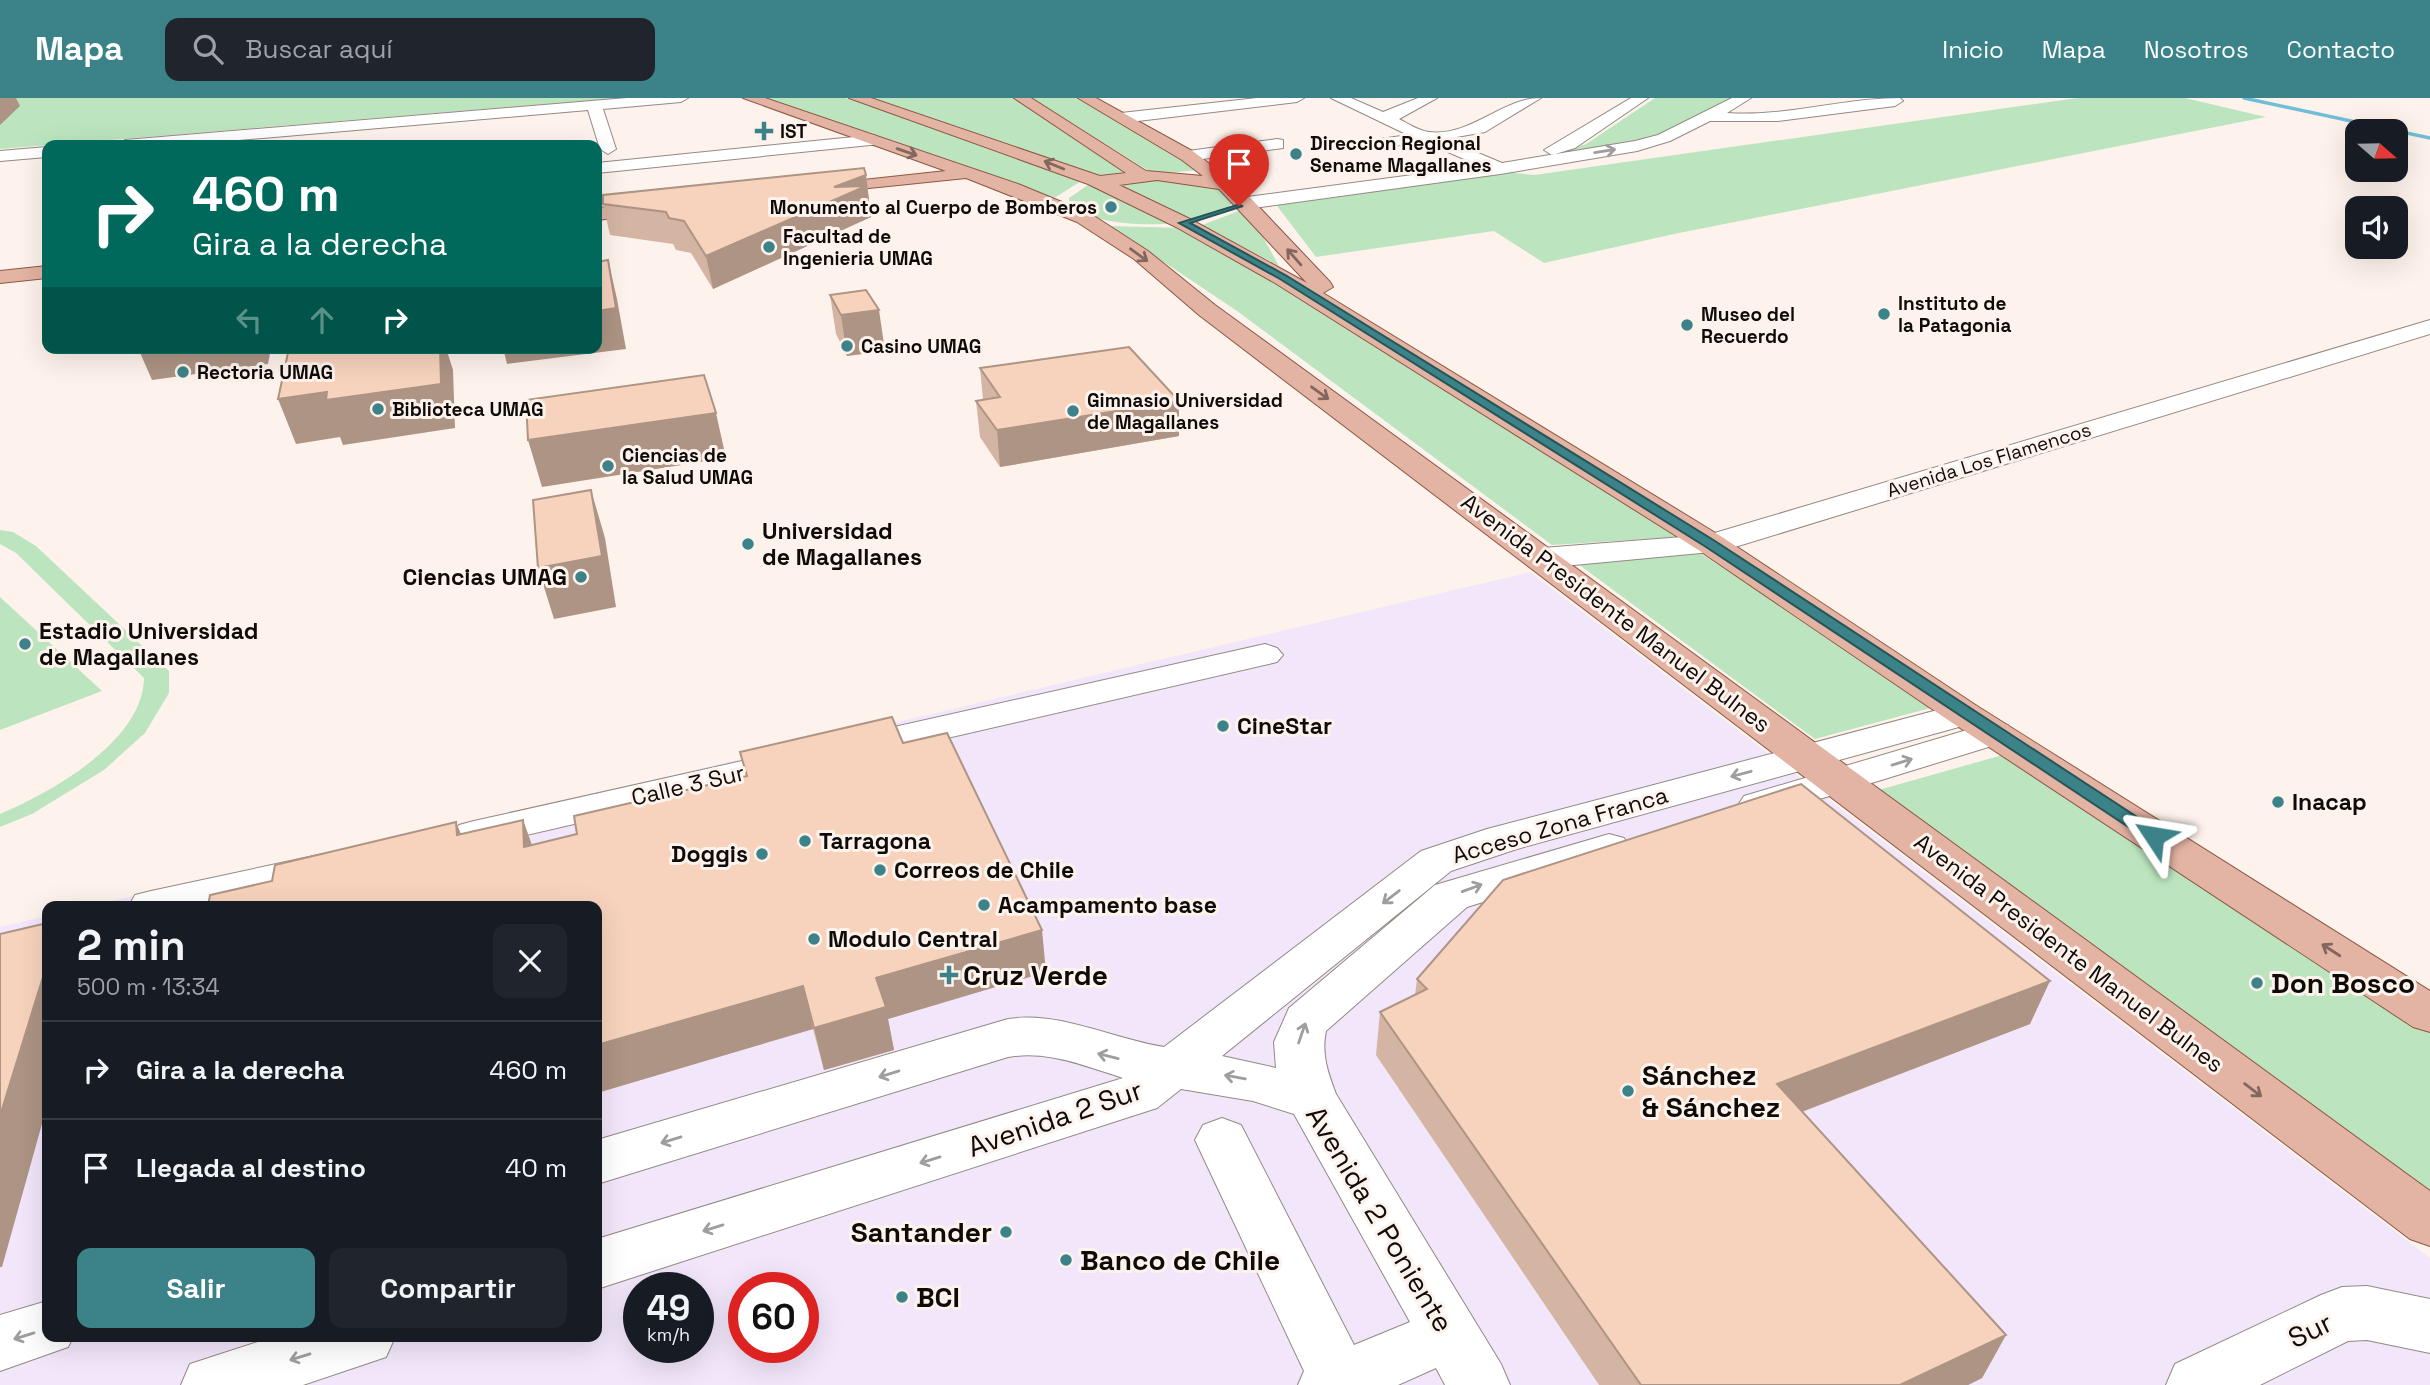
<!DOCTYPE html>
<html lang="es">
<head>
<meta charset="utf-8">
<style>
  :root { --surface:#171b24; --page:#20242c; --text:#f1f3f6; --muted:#9ea1a6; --line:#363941; --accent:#3b8388 }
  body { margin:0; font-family:"Space Grotesk",sans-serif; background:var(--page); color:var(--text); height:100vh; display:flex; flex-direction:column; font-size:26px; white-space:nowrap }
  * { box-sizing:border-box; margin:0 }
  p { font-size:23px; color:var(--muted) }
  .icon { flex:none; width:38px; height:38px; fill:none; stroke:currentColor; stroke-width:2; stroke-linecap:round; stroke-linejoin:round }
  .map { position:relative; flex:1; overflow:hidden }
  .panel { position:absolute; left:42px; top:803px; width:560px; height:441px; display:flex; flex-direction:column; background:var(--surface); border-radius:14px; box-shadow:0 7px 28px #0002 }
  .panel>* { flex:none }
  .top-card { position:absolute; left:42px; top:42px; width:560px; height:214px; border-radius:14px; box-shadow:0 7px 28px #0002; background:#00695c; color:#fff; overflow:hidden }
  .needle { width:46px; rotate:110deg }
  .tools { position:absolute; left:2345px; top:21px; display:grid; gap:14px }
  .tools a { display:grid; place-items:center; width:63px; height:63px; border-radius:14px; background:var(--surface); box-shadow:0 7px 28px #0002; font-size:35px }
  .speed { position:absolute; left:623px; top:1174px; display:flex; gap:14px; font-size:35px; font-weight:700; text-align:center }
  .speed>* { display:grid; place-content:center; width:91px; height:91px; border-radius:50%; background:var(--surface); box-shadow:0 7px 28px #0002; line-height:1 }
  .speed small { font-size:18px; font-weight:400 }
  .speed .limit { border:10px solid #d22; background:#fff; color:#111 }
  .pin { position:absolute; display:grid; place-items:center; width:60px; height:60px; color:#fff; margin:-72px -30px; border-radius:50% 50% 50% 0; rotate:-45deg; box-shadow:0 0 7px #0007 }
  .pin .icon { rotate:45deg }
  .me { position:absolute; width:77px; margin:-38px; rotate:303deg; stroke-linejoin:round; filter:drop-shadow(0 0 5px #0008) }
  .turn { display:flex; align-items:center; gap:24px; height:147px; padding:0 35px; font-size:32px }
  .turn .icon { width:91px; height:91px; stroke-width:2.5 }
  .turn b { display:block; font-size:49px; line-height:60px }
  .lanes { display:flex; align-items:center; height:66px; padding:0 35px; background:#0003; justify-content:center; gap:35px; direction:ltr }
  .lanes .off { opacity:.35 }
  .round { display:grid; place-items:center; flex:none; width:74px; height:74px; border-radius:14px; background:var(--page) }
  .overview { display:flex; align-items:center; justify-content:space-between; height:119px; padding:0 35px }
  h1 { font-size:42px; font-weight:600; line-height:52px }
  .action { display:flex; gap:14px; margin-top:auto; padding:14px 35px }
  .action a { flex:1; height:80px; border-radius:14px; background:var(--accent); color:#fff; font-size:28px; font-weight:600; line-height:80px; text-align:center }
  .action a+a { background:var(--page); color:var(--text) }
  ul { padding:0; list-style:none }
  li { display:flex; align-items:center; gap:21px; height:98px; padding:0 35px; border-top:2px solid var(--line) }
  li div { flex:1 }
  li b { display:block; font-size:26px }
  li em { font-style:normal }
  header { display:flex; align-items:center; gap:42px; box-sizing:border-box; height:98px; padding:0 35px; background:var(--accent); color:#fff }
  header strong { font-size:33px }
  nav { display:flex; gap:38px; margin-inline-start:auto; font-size:24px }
  .search { width:490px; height:63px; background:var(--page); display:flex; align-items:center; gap:18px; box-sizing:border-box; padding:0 24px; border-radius:14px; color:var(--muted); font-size:26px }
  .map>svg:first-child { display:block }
</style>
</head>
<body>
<header>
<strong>Mapa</strong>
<div class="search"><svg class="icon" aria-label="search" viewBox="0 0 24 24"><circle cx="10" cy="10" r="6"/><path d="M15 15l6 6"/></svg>Buscar aquí</div>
<nav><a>Inicio</a><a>Mapa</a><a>Nosotros</a><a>Contacto</a></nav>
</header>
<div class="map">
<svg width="2430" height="1287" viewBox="0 0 2430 1287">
  <rect width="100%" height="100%" fill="#fef3ec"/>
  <path fill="#f2e6fa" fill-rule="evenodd" d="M1530 474 2430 1160V1287H0V829L47 818V1239H597V808H89L640 685ZM639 1190H698V1250H639ZM744 1190H803V1250H744Z"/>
  <path fill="#bce5bf" d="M0 0H620L0 51Z
    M742 0H845L1031 58 1083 82 1051 102Z
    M865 0H1015L1130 72 1106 79 1093 78Z
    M1032 0H1081L1198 72 1169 75 1149 73Z
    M1655 0H1734L1663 36 1630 46 1548 58 1586 46Z
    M2077 0H2185L2266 19 1674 136 1544 165 1494 133 1316 159 1274 104 1506 74 1534 77Z
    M1128 80 1215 86 1233 104C1212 133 1091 134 1069 105V100L1088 87Z
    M1244 111 1248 112 1279 168 1202 127Z
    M1110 128 1186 130 1325 209 1680 439 1552 447 1237 213Z
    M0 432 13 434 36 448 169 573V595L145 635 104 672 32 716 0 729V716C52 694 143 643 144 580L16 455 0 446Z
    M1695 452 1938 608 1815 641 1574 463Z
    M0 499 102 593 0 632Z
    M2013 654 2430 921V1105L1875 693Z"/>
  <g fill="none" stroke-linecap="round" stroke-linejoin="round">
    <path stroke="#70bed6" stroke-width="3.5" d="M2244 0 2430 40"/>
    <g stroke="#948983" stroke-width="2">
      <path id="minor" d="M627 0H688L681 4 603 11 616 51 608 56 600 51 588 12 181 47H117L125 42Z
        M1257 0H1304L1297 4 1121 25 1113 20 1121 15Z
        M1331 0H1351L1383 14 1418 0H1437L1399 21C1407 25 1419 33 1429 34 1471 39 1502 0 1541 0L1485 34 1445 41 1502 65 1635 43 1658 37 1732 0H1751L1727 15C1786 19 1843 0 1900 0L1903 3 1895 8 1778 23H1710L1670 43 1637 53 1500 76 1247 111 1240 109 1238 105 1240 101 1247 99 1480 68 1425 44 1367 51V43L1408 37Z
        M1631 0H1648L1575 50 1552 57 1544 52Z
        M874 37 882 42 880 46 597 75V65Z
        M1277 41 1283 42V50L1188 63 1179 58 1188 53Z
        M47 49V59L0 63V53Z
        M2430 222V236L1722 453 1542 470 1531 467 1526 460 1531 453 1542 450 1708 437Z
        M1265 546 1277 550 1283 557 1277 564 474 749 459 745 453 736 459 727 474 723Z
        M1964 605 1977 608 1983 616 1977 624 1517 751 1451 773 1222 958 1276 970 1274 944 1289 910 1435 787 1609 736 1624 740 1630 750 1624 760 1467 809 1326 933C1321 956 1328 975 1336 996L1501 1266 1510 1287H1445L1436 1270 1398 1287H1298L1304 1273 1195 1042 1203 1027 1222 1020 1241 1027 1354 1247 1410 1224 1294 1016 1253 1003 1181 991 1157 1010 597 1191V1141L1123 980C1085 968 1048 952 1008 959L597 1086V1042L1008 921C1060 913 1112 941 1164 949L1421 753 1487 731Z
        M1994 624 2008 627 2013 635 2008 643 1758 720 1744 716 1738 707 1744 698Z
        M323 756 338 760 345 770 338 780 216 808H129L135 797 151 793Z
        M2367 1188 2430 1201V1255L2367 1242 2348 1243 2260 1287H2166L2175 1266 2321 1197 2342 1189Z
        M47 1203V1239H73L68 1249 0 1273V1217Z
        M273 1239H395L386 1259 303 1287H181L190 1266Z"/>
    </g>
    <g stroke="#8d5845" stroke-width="2">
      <path id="major" d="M743 0H765L1018 86 1091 116 1148 153 1215 207 2430 1093V1148L2410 1141 1199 217 1134 161 1077 124 966 80 811 96 808 92 811 88 817 87 946 73Z
        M849 0H871L1100 78 1126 75 1014 0H1031L1146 73 1203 78 1182 62 1078 0H1096L1194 54 1241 90 1330 184 1333 189 1323 195 1722 439 1977 608 2430 893V934L2413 929 1951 624 1700 453 1275 185 1176 129 1088 86ZM1157 82 1219 91 1307 185 1190 121 1119 87Z
        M656 104 665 110 663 114 597 122V110Z
        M47 168V180L0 185V173Z"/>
    </g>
    <use href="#minor" fill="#fff" fill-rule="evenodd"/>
    <use href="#major" fill="#e3b3a3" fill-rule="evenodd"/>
  </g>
  <path fill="#d4b5a3" d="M866 77 871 119 713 191 691 155 676 152 673 146 610 137 603 106Z
    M830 197 885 253 847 258 836 236Z
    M980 270 1179 303V338L1000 369 980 339 976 303 983 302Z
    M903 645 1046 874 888 921 894 952 824 972 813 931 597 995V808L272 783 456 724 461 736 523 722 532 747 577 736 746 678 740 654Z
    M1417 881 2030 926 1802 1014 2006 1237 1982 1280 1968 1287H1599L1376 957 1380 914 1415 897Z"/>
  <path fill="#ad9484" d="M0 0H16L20 8 0 27Z
    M866 77 871 119 713 191 706 158 834 89Z
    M608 162 617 201 626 251 507 266 503 250H597V213Z
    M879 212 885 253 847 258 841 217Z
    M138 250H271L268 266 152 282Z
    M440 250H446L453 272 455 330 343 347 340 339 296 346 278 301Z
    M1179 303V338L1000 369 997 332Z
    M716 315 726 360 542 389 528 342Z
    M591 392 605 440 616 509 554 521 538 470Z
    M523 722 537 762 524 749Z
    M456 724 472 765 457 737Z
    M1042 832 1046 874 888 921 894 952 824 972 814 930 876 880Z
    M47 866V1008L2 1169H0V1018Z
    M2050 883 2030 926 1762 1029 1777 986Z
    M803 888 813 931 597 995V947Z
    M2006 1237 1982 1280 1968 1287H1900Z"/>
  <path fill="#f7d3bd" stroke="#ad9484" stroke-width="2" d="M864 70 866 77 834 89 866 88 706 158 684 123 669 120 666 114 603 106V97Z
    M608 162 616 210 597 213V164Z
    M866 192 879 212 841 217 830 197Z
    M1129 249 1179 303 997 332 976 303 1000 299 980 270Z
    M289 250H440L441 286 326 302 327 294 278 301Z
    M704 277 716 315 528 342 526 302Z
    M591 392 602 458 538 470 533 402Z
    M892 619 903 645 947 635 1042 832 876 880 886 909 814 930 803 888 597 947V808H208L210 797 272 783 275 767 456 724 457 737 523 722 524 749 577 736 574 718 747 678 740 654Z
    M1801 686 2050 883 1777 986 2006 1237 1900 1287H1641L1380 914 1427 891 1417 881 1503 782Z
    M47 825V866L0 1018V836Z"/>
  <defs><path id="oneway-shaft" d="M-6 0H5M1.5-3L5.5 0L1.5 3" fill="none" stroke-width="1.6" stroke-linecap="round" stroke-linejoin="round" transform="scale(1.75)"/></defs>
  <g stroke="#9f9d9d">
    <use href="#oneway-shaft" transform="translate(1605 53) rotate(-9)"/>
    <use href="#oneway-shaft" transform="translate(1902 664) rotate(-17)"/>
    <use href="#oneway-shaft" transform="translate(1741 676) rotate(165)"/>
    <use href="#oneway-shaft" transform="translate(1472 790) rotate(-20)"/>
    <use href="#oneway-shaft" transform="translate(1391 799) rotate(142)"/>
    <use href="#oneway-shaft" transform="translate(1302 935) rotate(-71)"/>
    <use href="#oneway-shaft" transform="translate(1108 958) rotate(-166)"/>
    <use href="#oneway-shaft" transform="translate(889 976) rotate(163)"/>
    <use href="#oneway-shaft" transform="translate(1235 979) rotate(-170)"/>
    <use href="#oneway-shaft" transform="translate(671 1042) rotate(163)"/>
    <use href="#oneway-shaft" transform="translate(930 1062) rotate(163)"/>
    <use href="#oneway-shaft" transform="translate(713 1130) rotate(163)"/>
    <use href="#oneway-shaft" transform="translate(24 1238) rotate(163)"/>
    <use href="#oneway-shaft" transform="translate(300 1259) rotate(163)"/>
  </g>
  <g stroke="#83675e">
    <use href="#oneway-shaft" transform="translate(907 54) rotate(19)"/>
    <use href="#oneway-shaft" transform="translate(1054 67) rotate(-158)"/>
    <use href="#oneway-shaft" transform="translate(1139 157) rotate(36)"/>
    <use href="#oneway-shaft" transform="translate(1294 159) rotate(-131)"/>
    <use href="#oneway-shaft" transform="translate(1320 295) rotate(36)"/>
    <use href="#oneway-shaft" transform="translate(2331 852) rotate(-147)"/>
    <use href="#oneway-shaft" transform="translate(2253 992) rotate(37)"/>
  </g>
  <path fill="#3b8388" stroke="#265558" stroke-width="2" d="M1237 107 1243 108 1190 125 1287 178 1715 443 2160 734 2163 738 2160 742H2148L1706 449 1280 181 1179 125Z"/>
  <g fill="#3b8388" stroke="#fef3ec" stroke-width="2.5">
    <path d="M760.5 22.5h7v7h7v7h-7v7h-7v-7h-7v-7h7z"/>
    <circle cx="1296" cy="56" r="7"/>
    <circle cx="1111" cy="109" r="7"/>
    <circle cx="769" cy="149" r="7"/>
    <circle cx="1884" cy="216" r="7"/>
    <circle cx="1687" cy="227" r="7"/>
    <circle cx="847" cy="248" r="7"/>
    <circle cx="183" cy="274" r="7"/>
    <circle cx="378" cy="311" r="7"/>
    <circle cx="1073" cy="313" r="7"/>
    <circle cx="608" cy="368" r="7"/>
    <circle cx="748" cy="446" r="7"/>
    <circle cx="581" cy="479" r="7"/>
    <circle cx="25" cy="546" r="7"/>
    <circle cx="1223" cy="628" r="7"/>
    <circle cx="2278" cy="704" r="7"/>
    <circle cx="805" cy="743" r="7"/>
    <circle cx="762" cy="756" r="7"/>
    <circle cx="880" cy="772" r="7"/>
    <circle cx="984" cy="807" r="7"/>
    <circle cx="814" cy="841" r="7"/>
    <path d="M945.5 866.5h7v7h7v7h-7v7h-7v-7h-7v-7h7z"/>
    <circle cx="2257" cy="885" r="7"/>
    <circle cx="1628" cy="993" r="7"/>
    <circle cx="1006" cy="1134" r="7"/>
    <circle cx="1066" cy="1162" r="7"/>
    <circle cx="902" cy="1199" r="7"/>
  </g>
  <g text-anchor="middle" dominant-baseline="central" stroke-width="6" stroke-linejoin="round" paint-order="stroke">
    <g font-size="19" font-weight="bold" fill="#0e0b09" stroke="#fef3ec" text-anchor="start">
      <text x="780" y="33">IST</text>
      <text x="1310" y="45">Direccion Regional<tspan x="1310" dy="22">Sename Magallanes</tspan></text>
      <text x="1097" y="109" text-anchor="end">Monumento al Cuerpo de Bomberos</text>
      <text x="783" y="138">Facultad de<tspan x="783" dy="22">Ingenieria UMAG</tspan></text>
      <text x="1898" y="205">Instituto de<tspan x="1898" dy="22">la Patagonia</tspan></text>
      <text x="1701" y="216">Museo del<tspan x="1701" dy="22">Recuerdo</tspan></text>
      <text x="861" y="248">Casino UMAG</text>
      <text x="197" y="274">Rectoria UMAG</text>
      <text x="1087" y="302">Gimnasio Universidad<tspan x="1087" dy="22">de Magallanes</tspan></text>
      <text x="392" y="311">Biblioteca UMAG</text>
      <text x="622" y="357">Ciencias de<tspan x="622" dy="22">la Salud UMAG</tspan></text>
    </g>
    <g font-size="19" fill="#0e0b09" stroke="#fef3ec">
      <text transform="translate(1989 362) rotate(-17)">Avenida Los Flamencos</text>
    </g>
    <g font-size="23" font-weight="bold" fill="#0e0b09" stroke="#fef3ec" text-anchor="start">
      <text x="762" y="433">Universidad<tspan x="762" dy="26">de Magallanes</tspan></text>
      <text x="567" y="479" text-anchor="end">Ciencias UMAG</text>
      <text x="39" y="533">Estadio Universidad<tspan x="39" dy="26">de Magallanes</tspan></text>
      <text x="1237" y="628">CineStar</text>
      <text x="2292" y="704">Inacap</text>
      <text x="819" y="743">Tarragona</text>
      <text x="748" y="756" text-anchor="end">Doggis</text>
      <text x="894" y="772">Correos de Chile</text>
      <text x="998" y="807">Acampamento base</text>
      <text x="828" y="841">Modulo Central</text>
    </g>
    <g font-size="23" fill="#0e0b09" stroke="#fef3ec">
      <text transform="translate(1616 515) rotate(37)">Avenida Presidente Manuel Bulnes</text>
      <text transform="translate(688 687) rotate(-13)">Calle 3 Sur</text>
      <text transform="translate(1560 727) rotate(-16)">Acceso Zona Franca</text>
      <text transform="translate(2069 855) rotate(37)">Avenida Presidente Manuel Bulnes</text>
    </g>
    <g font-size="28" font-weight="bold" fill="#0e0b09" stroke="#fef3ec" text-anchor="start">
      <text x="963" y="877">Cruz Verde</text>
      <text x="2271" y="885">Don Bosco</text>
      <text x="1642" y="977">Sánchez<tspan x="1642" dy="32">&amp; Sánchez</tspan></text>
      <text x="992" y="1134" text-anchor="end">Santander</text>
      <text x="1080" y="1162">Banco de Chile</text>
      <text x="916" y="1199">BCI</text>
    </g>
    <g font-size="28" fill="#0e0b09" stroke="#fef3ec">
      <text transform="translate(1055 1020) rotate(-19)">Avenida 2 Sur</text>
      <text transform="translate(1380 1121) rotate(59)">Avenida 2 Poniente</text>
      <text transform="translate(2310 1232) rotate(-26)">Sur</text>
    </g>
  </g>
</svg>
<div class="tools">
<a><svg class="needle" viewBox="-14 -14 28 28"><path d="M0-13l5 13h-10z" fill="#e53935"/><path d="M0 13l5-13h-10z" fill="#9ea1a6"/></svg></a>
<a><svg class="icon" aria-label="sound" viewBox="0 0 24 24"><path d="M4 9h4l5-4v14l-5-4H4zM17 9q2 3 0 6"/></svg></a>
</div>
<div class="speed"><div>49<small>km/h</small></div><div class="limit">60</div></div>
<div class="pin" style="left:1239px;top:108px;background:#d93025"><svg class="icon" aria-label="arrive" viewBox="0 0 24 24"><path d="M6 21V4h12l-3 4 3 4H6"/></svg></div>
<svg class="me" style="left:2154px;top:738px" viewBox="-20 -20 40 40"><path d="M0-17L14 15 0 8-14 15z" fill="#3b8388" stroke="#fff" stroke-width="4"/></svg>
<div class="top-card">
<div class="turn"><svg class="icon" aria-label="right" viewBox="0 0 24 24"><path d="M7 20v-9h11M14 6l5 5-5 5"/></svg><div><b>460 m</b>Gira a la derecha</div></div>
<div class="lanes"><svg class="icon off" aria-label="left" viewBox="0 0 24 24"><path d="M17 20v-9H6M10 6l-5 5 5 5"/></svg><svg class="icon off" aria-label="ahead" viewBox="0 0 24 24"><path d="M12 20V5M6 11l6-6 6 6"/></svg><svg class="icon" aria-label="right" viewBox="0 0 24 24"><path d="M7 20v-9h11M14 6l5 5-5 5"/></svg></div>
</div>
<section class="panel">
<div class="overview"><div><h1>2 min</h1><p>500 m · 13:34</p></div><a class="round"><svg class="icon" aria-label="close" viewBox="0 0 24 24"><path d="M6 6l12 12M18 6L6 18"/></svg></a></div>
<ul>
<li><svg class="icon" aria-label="right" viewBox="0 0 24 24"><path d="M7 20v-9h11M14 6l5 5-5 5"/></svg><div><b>Gira a la derecha</b></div><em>460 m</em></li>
<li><svg class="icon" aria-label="arrive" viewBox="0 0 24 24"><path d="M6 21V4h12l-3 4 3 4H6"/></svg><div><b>Llegada al destino</b></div><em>40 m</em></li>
</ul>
<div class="action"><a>Salir</a><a>Compartir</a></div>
</section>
</div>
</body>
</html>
